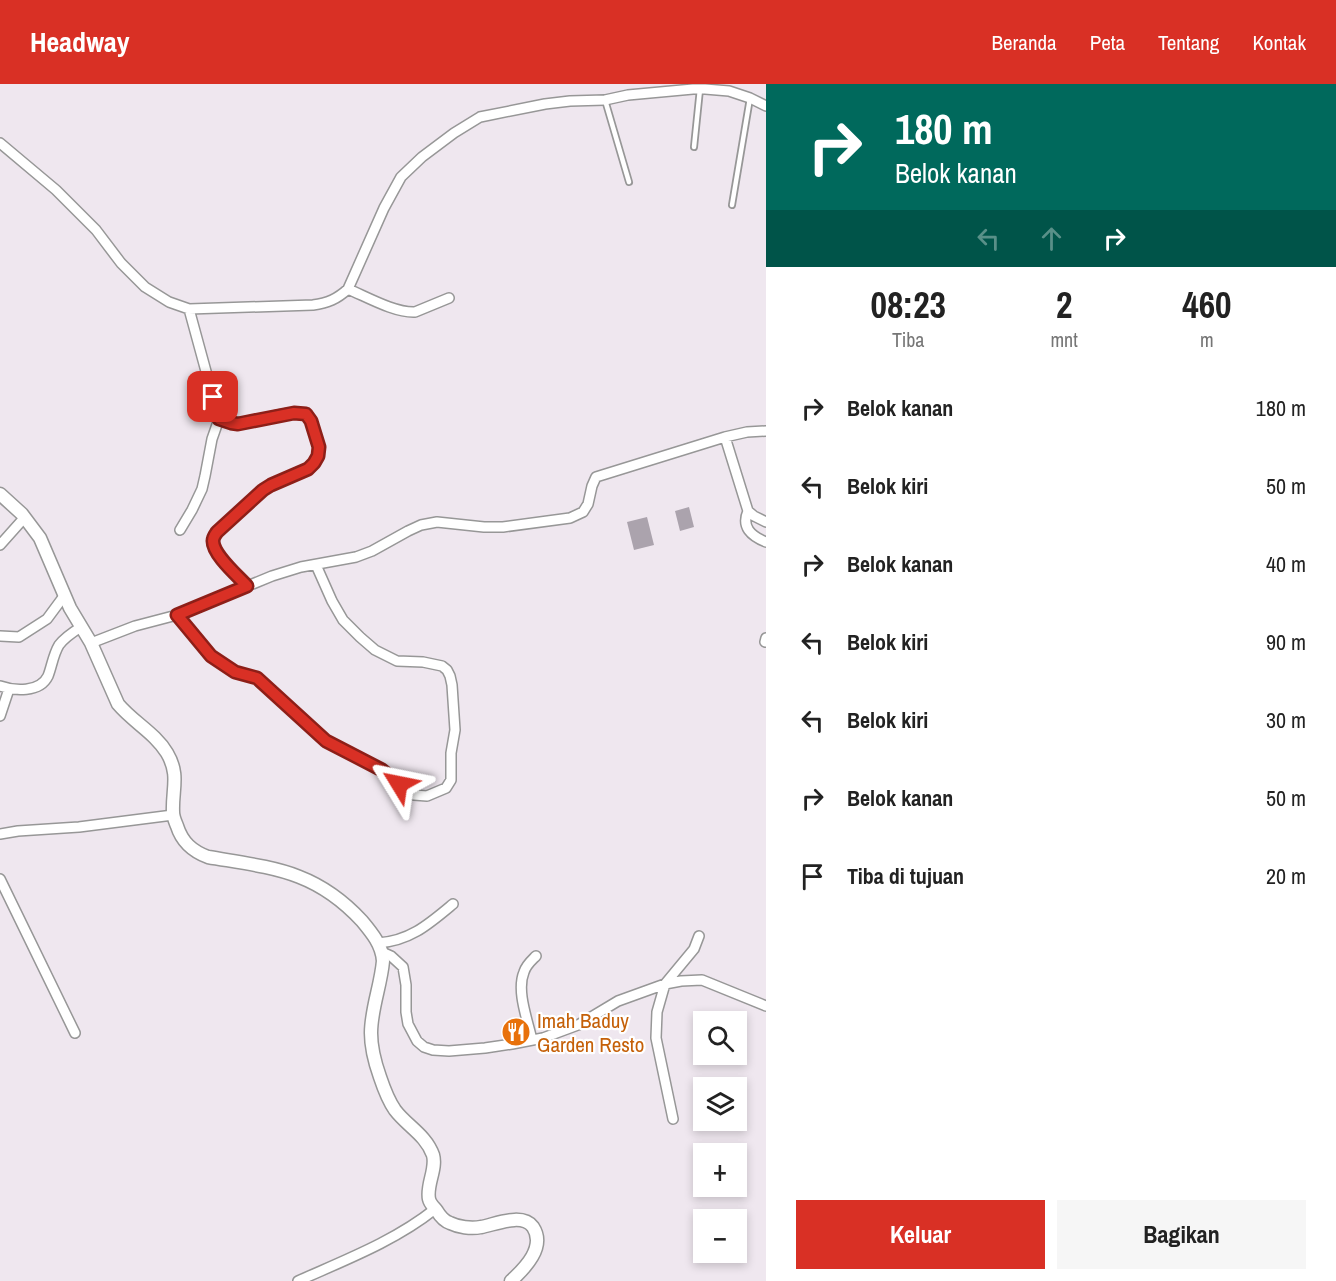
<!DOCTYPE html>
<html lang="id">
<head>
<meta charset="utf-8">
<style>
  :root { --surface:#fff; --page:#f6f6f6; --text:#222; --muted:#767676; --accent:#d93025 }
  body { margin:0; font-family:"Archivo Narrow",sans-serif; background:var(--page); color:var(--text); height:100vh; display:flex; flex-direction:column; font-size:22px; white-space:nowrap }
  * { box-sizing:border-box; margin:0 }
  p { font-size:20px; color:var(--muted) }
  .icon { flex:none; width:33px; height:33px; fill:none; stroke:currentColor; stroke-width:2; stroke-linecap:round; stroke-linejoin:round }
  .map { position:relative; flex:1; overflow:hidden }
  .side { display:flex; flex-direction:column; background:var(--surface); width:570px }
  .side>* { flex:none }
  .hud { background:#00695c; color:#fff; overflow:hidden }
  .tools { position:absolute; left:693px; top:927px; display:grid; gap:12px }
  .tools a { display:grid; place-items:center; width:54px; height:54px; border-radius:0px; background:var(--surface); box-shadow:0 3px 9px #0003; font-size:30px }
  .pin { position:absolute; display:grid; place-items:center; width:51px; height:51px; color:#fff; margin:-26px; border-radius:12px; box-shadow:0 3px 9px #0006 }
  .me { position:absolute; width:66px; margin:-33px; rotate:305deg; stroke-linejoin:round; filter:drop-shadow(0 0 4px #0008) }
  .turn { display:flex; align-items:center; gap:21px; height:126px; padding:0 30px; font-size:27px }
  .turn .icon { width:78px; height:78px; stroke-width:2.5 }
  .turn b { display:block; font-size:42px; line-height:51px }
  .lanes { display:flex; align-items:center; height:57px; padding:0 30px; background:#0003; justify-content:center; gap:30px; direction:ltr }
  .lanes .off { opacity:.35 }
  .eta { display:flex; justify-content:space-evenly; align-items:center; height:102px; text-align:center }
  .eta b { font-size:36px; font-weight:700; line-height:42px }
  .primary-button { display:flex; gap:12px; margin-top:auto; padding:12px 30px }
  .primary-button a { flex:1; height:69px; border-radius:0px; background:var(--accent); color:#fff; font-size:24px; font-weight:700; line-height:69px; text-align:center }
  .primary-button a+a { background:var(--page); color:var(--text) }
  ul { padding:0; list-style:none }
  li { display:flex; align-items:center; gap:18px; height:78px; padding:0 30px }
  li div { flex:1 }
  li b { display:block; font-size:22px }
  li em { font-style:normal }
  header { display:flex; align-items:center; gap:36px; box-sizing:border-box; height:84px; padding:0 30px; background:var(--accent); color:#fff }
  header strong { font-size:28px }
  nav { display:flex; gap:33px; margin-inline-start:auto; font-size:21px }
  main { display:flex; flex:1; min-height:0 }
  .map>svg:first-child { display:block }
</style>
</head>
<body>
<header>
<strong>Headway</strong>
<nav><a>Beranda</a><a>Peta</a><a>Tentang</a><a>Kontak</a></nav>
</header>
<main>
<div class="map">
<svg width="766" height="1197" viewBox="0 0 766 1197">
  <rect width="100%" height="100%" fill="#efe7ef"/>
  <path fill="#aba3ad" d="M689 423 694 443 680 447 675 427Z
    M647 433 654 461 634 466 627 438Z"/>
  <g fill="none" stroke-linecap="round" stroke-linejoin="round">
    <g stroke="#979797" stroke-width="8">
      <path id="service" d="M605 16 629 98
        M694 63 700 5
        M732 121 750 14"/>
    </g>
    <g stroke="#979797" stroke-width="12">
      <path id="minor" d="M0 59 56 106 96 146 121 179 145 203 169 218 189 225 313 221C328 219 337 215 348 205L384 124 401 93 422 73 454 49 480 33 545 20 570 17 605 16 628 11 693 5H705L729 7 750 14 766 22
        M348 205C367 213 395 229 415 228L449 214
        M219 335C247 348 279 323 306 330L311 337 319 363 318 372 314 379 308 385 271 401 263 406 217 448C215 451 213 453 213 457 213 471 238 493 247 502
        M725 353 748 427 754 432 766 438
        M748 427C741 443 751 452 766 458
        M180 446 192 426 202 405 205 392 212 355 219 335 189 225
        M0 461 25 433
        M177 531 211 572 235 588 257 594 326 657 382 686 414 711 427 712 446 704 451 696V669L455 646 452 601 450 592 447 586 442 582 423 578 397 577 375 566 360 553 343 536 332 517 316 481
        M0 552 19 553 47 535 64 512
        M765 558 766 554
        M91 559 135 542 177 531 272 492 301 483 356 473 372 467 408 447 421 441 437 438 484 443H503L570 434 583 428 588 420 592 402 596 393 725 353 747 348 766 347
        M0 602C14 607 40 609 48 592 52 582 53 571 59 561 65 553 73 548 81 543
        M0 632 9 605
        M0 750 18 747 79 743 173 731
        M0 795 75 949
        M378 859C410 857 429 840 453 820
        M382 868 391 872 403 883 406 901V928L408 940 417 957 424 963 433 966 449 967 485 964 512 960 543 954 578 941 618 917 665 900 681 897 702 896 766 922
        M532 956C528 937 516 907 524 888 526 881 531 877 536 872
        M673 1035 656 954 657 928 665 900 694 865 699 852
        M298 1197C345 1176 395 1157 435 1125"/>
    </g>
    <g stroke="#979797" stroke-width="15">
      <path id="tertiary" d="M0 410 22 430 40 454 70 524 91 559 118 620C133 638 155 649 167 669 180 691 172 705 173 728 173 733 175 737 177 742 182 758 192 767 208 773 272 784 315 786 362 837 372 849 382 861 383 877 381 901 371 925 371 949 371 964 375 979 380 993 384 1005 388 1016 395 1026 407 1042 426 1051 433 1071 437 1085 426 1101 429 1115 430 1120 434 1123 437 1127 440 1132 444 1137 450 1139 458 1143 471 1145 481 1143 494 1141 522 1128 533 1143 546 1163 525 1184 511 1197"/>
    </g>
    <use href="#service" stroke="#fff" stroke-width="4.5"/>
    <use href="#minor" stroke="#fff" stroke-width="9"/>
    <use href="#tertiary" stroke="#fff" stroke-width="12"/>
  </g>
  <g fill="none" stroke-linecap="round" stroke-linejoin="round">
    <g stroke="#8d1f18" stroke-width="15">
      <path id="route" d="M213 313 219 335 231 339 238 340 294 329 306 330 311 337 319 363 318 372 314 379 308 385 271 401 263 406 217 448C215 451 213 453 213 457 213 471 238 492 247 502L177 531 211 572 235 588 257 594 326 657 382 686 399 700"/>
    </g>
    <use href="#route" stroke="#d93025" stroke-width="10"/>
  </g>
  <defs>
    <g id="restaurant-disc" transform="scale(1.5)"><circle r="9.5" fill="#e8710a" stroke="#fff"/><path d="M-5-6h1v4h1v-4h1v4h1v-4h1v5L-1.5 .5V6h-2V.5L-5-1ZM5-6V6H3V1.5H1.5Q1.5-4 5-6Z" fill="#fff"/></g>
  </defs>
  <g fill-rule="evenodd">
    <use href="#restaurant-disc" x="516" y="948"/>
  </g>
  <g text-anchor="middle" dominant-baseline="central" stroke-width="4.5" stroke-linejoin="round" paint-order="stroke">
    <g font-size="21" fill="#c56008" stroke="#fff" text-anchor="start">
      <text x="537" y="936">Imah Baduy<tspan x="537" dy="24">Garden Resto</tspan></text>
    </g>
  </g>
</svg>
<div class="tools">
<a><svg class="icon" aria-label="search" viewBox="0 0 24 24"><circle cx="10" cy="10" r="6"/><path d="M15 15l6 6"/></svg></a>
<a><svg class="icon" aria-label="layers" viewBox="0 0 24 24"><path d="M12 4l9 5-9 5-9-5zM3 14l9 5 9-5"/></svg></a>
<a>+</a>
<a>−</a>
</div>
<div class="pin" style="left:213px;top:313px;background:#d93025"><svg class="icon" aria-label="arrive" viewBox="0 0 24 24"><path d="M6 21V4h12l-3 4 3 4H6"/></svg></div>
<svg class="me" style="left:399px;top:700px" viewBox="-20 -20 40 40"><path d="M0-17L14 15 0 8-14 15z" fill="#d93025" stroke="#fff" stroke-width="4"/></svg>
</div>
<section class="side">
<div class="hud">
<div class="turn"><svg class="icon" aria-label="right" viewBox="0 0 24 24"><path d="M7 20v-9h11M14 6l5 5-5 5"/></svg><div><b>180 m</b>Belok kanan</div></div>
<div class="lanes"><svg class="icon off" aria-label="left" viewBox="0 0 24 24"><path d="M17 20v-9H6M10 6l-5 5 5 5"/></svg><svg class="icon off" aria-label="ahead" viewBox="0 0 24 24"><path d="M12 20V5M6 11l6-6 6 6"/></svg><svg class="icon" aria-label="right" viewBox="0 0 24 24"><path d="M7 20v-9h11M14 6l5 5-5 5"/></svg></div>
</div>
<div class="eta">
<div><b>08:23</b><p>Tiba</p></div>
<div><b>2</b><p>mnt</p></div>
<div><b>460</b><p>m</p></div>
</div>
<ul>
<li><svg class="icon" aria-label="right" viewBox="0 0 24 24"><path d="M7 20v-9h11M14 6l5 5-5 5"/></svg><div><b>Belok kanan</b></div><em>180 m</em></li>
<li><svg class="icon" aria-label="left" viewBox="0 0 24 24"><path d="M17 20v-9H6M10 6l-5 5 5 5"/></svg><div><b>Belok kiri</b></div><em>50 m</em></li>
<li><svg class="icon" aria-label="right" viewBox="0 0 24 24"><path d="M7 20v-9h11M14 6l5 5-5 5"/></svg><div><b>Belok kanan</b></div><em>40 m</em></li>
<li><svg class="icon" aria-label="left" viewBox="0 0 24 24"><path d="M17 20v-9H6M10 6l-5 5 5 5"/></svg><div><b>Belok kiri</b></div><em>90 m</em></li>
<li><svg class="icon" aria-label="left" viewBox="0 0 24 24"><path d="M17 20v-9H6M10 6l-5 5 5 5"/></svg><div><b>Belok kiri</b></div><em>30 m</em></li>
<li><svg class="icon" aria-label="right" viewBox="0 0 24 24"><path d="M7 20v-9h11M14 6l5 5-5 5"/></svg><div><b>Belok kanan</b></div><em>50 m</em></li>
<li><svg class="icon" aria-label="arrive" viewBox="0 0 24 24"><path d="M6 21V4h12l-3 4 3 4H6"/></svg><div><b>Tiba di tujuan</b></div><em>20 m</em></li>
</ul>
<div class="primary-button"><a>Keluar</a><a>Bagikan</a></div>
</section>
</main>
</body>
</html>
